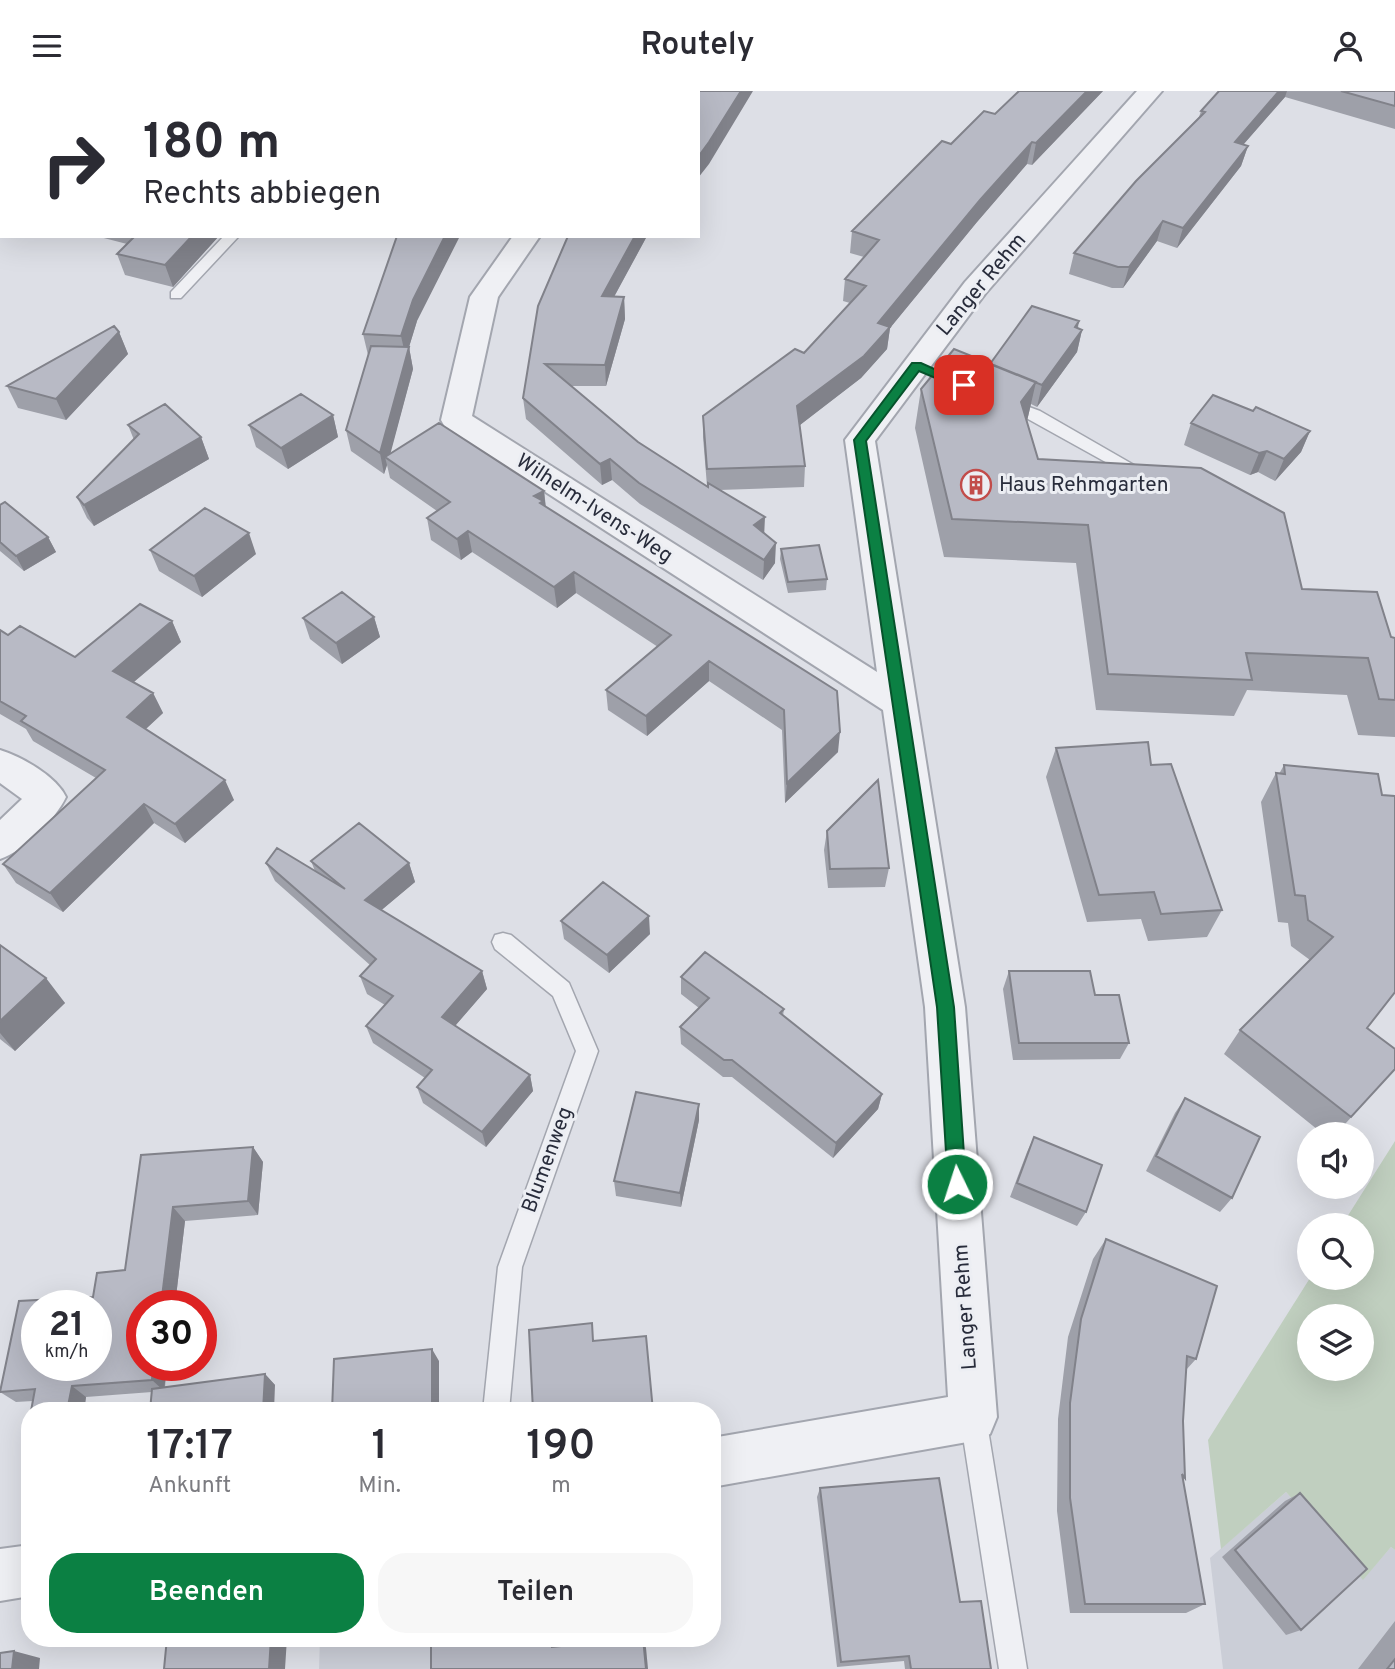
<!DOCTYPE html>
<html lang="de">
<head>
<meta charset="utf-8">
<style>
  :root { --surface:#fff; --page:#f7f7f7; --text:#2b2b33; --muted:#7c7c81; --accent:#0b8043 }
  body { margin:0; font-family:Overpass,sans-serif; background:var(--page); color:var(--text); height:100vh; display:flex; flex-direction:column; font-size:26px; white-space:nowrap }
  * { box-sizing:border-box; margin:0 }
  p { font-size:23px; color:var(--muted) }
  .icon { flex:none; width:38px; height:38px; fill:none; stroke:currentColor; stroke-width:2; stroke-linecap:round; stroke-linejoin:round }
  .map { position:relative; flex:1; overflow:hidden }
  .details { position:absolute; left:21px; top:1311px; width:700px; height:245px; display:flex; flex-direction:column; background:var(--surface); border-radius:28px; box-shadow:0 7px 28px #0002 }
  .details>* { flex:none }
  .banner { position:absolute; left:0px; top:0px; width:700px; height:147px; box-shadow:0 7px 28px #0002; background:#fff; color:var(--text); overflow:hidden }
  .controls { position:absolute; left:1297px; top:1031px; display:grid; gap:14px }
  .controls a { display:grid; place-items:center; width:77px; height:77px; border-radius:50%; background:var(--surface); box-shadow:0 7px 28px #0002; font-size:35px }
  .speed { position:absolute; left:21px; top:1199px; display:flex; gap:14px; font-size:35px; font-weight:700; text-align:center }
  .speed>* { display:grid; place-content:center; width:91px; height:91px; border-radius:50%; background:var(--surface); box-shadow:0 7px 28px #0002; line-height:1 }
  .speed small { font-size:18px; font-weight:400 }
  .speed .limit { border:10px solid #d22; background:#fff; color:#111 }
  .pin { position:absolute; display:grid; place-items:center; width:60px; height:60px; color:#fff; margin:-30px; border-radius:14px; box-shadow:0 4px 10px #0006 }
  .me { position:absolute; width:77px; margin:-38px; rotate:356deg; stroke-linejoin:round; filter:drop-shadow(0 0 5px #0008) }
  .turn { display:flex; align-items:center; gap:24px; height:147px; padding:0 28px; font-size:32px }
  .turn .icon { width:91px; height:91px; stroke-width:2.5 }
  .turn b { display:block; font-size:49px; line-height:60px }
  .eta { display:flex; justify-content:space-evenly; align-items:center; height:119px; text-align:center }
  .eta b { font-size:42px; font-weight:600; line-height:49px }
  .cta { display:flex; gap:14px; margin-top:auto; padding:14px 28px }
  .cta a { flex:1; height:80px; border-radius:28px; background:var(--accent); color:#fff; font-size:28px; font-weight:600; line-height:80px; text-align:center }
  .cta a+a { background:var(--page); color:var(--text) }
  header { display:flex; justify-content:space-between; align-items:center; height:91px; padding:0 28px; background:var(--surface); font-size:32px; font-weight:600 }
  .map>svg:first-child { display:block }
</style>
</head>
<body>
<header><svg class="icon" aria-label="menu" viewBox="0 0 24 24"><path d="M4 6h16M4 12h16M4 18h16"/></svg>Routely<svg class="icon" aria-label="person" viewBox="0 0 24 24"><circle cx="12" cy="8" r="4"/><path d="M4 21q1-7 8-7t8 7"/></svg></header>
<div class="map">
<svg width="1395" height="1578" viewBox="0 0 1395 1578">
  <rect width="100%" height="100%" fill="#dddfe6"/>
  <path fill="#cbced7" d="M1286 1401 1363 1488 1391 1456 1395 1459V1578H1223L1210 1467Z
    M320 1547H645L648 1578H319Z"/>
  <path fill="#c0cfbf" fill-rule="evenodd" d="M1395 1050V1459L1391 1456 1363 1489 1286 1401 1221 1458 1208 1349 1310 1187 1362 1186V1134H1342ZM1309 1225H1362V1278H1309Z"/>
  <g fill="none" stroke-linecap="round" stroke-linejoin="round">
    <g stroke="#a3a6af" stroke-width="3">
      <path id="service" d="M366 0H380L365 2Z
        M525 0H546L547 2H527Z
        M224 145H239L181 207H171V201Z
        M1002 306 1040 320 1153 385 1144 391 1138 389 1028 328 996 315V307Z
        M503 842 511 844 569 892 598 960 522 1176 509 1320H483L498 1176 576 960 553 905 495 858 492 851 495 844Z
        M973 1313 982 1317 986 1326 1027 1578H999L960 1326 964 1317Z"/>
    </g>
    <g stroke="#a3a6af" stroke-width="4">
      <path id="minor" d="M113 0H138L112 2Z
        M617 0H641L616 2Z
        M1137 0H1162L985 203 875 350 965 916 997 1326 990 1343 973 1350 712 1396V1347L948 1306 925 916 883 619 445 336 441 329 470 206 513 145H540L498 206 472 325 877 581 845 349 965 191Z
        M2 106V122L0 123V107Z
        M0 659C22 666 56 685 66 706 55 729 24 760 0 768V729L22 708 0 692Z
        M30 1454V1505L0 1510V1458Z"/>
    </g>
    <use href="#service" fill="#eff0f4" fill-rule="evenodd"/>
    <use href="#minor" fill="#eff0f4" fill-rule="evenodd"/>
  </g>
  <path fill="#9ea0a9" d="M282 0H360L361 2H285Z
    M1019 0H1103L1032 74 1027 73 977 131 890 237 887 258 861 287 800 334 805 375 804 396 719 399 764 442 775 472 763 489 640 413 612 389 602 394 526 328 523 307 568 145H647L614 206H624L625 228 606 295H571L638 351 707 395 703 346V325L804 262 850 212 843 210 845 188 864 166 850 162 852 140 951 53 995 23Z
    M1219 0H1395V38L1285 6 1243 54 1248 55 1241 75 1177 157 1157 150 1123 197H1112L1069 183 1074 162 1199 26 1201 20Z
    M96 145H219L173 196 125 184 117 163 127 153Z
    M417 230 409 256 413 278 390 362 544 400 546 416 838 661 785 712 782 639 709 590 647 645 608 619 606 599 658 556 576 502 557 517 472 461 461 469 431 449 427 427 437 420 390 387 387 374 384 383 351 360 346 339 368 264 363 243Z
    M1079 230 1078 237 1082 239 1077 261 1037 316 1031 313 1027 330 1038 368 1302 498 1391 546 1395 547V646L1358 644 1347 604 1247 599 1234 625 1096 619 1076 472 944 466 915 337 921 298 990 273Z
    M119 241 128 263 66 329 18 317 7 295Z
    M1253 320 1310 340 1301 361 1275 390 1258 381 1250 384 1184 354 1191 332Z
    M333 324 338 346 288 378 256 356 249 334Z
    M128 334 201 346 209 368 94 435 87 427 77 406 134 349Z
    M0 414 48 446 56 461 24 480 0 460Z
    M781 458 827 488 826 499 788 502 780 468Z
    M150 459 256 463 202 506 159 480Z
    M374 526 380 546 342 573 310 548 303 527Z
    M172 530 181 551 134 591 153 602 163 622 146 638 234 709 185 752 154 732 63 821 16 792 3 773 96 687 33 650 26 638 0 623V539L8 544 75 566Z
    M1056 657 1222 819 1207 846 1148 850 1141 828 1087 831 1046 686Z
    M1284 674 1367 937 1395 978 1336 1043H1323L1224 963 1240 939 1310 869 1291 855 1288 832 1278 831 1261 711 1276 682 1279 683Z
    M827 740 889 777 885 796 828 797 824 759Z
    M311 770 409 772 415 791 381 819 482 880 487 898 455 935 530 984 533 1000 486 1056 423 1012 417 996 425 987 373 952 366 935 385 914 367 903 360 885 370 874 275 790 266 772 315 780Z
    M561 830 650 843 609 882 564 848Z
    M0 854 65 912 15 960 0 948Z
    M1009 880 1095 904 1129 952 1120 968 1013 969 1003 898Z
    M681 886 784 918 783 925 882 1003 878 1018 833 1067 732 986H723L681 953 680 936 699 917 681 903Z
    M1185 1007 1232 1107 1220 1121 1146 1080 1175 1022Z
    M699 1013V1029L681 1116 616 1105 614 1090Z
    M1034 1046 1086 1121 1077 1135 1010 1106 1027 1061Z
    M253 1056 263 1071 258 1124 185 1130 175 1214H142L167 1274 165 1296 265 1283 275 1294 152 1301 86 1306 84 1320H31L33 1310 16 1311 0 1301 93 1206 125 1179 141 1064Z
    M1106 1148 1196 1268 1186 1279 1183 1330 1185 1387 1183 1389 1205 1513 1186 1522H1070L1057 1420 1058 1328 1068 1246 1093 1168Z
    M820 1397 960 1511 991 1578H905L904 1570 837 1576 817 1406Z
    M1300 1402 1301 1539 1286 1544 1222 1466 1285 1410Z
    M1395 1530V1578H1358Z"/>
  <path fill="#81828a" d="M322 0H360L361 2H321Z
    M741 0H753L709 73 698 87V66Z
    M1087 0H1103L1032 74 1036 52Z
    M1279 0H1287L1285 6 1228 71 1235 51Z
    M1032 51 1027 73 977 131 890 237 887 258 861 287 796 337 797 315 878 232 980 109Z
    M1248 55 1241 75 1177 157 1183 137Z
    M1163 130 1157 150 1123 197 1129 176Z
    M192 145H219L173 196 165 174Z
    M445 145H460L417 230 409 256 413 278 389 368 385 366 387 374 384 383 380 362 406 267 401 245 413 209Z
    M635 145H647L603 226 602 205Z
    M624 206 625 228 606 295 605 274Z
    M1079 230 1074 250 1082 239 1077 261 1037 316 1042 294Z
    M119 241 128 263 66 329 56 308Z
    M1036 291 1027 330 1021 311Z
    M333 324 338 346 288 378 281 357Z
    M1310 340 1301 361 1275 390 1284 368Z
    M201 346 209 368 94 435 84 414Z
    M1267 360 1258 381 1250 384 1259 362Z
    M610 368 612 389 602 394 600 373Z
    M544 400 546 421 534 405Z
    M765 426 764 447 754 434Z
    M468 440 472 461 461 469 457 448Z
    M249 442 256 463 202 506 194 485Z
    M48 446 56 461 24 480 16 465Z
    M776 452 775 472 763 489 764 469Z
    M574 481 576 502 557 517 554 496Z
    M374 526 380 546 342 573 336 552Z
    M172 530 181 551 123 600 113 580Z
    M709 570V590L647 645 646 625Z
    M153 602 163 622 137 646 127 626Z
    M840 641 838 661 785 712 787 692Z
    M225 689 234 709 185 752 175 733Z
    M144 713 154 732 63 821 50 802Z
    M409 772 415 791 371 828 365 809Z
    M649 825 650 843 609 882 607 864Z
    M482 880 487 898 448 943 442 926Z
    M46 887 65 912 15 960 0 942V930Z
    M530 984 533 1000 486 1056 482 1041Z
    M882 1003 878 1018 833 1067 836 1052Z
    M699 1013V1029L681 1116 680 1102Z
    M253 1056 263 1071 258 1124 248 1110Z
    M173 1116 185 1130 175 1214H161Z
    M432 1258 439 1270V1320H432Z
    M153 1274H167L164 1300 152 1289Z
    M265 1283 275 1294 274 1320H263Z
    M72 1295 86 1306 84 1320H67Z
    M271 1547H287L285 1578H269Z
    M552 1547H558L559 1566 552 1556Z
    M643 1547 646 1557 648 1578H646Z
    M14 1560 40 1567 39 1578H12Z"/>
  <path fill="#b8bac5" stroke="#81828a" stroke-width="2" fill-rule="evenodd" d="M651 0H741L709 51 698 66V2H650Z
    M1019 0H1087L1036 52 1032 51 980 109 878 232 890 236 864 265 797 315 805 375 707 378 703 325 795 258 804 262 866 195 845 188 879 149 852 140 942 50 951 53 984 20 995 23Z
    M1219 0H1279L1235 51 1248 55 1183 137 1163 130 1129 176H1118L1074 162 1136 90 1205 21 1201 20Z
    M1341 0H1395V15Z
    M135 145H192L165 174 117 163Z
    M397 145H445L413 209 401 245 363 243Z
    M568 145H635L602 205 624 206 605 274 545 273 638 351 708 396V392L765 426 754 434 776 452 764 469 639 392 610 368 600 373 523 307 538 215Z
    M1032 215 1079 230 1075 236 1082 239 1042 294 990 273Z
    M114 235 119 241 56 308 7 295Z
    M371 255 409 256 380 362 346 339Z
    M954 258 1036 291 1021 311 1038 368 1201 377 1284 422 1302 498 1377 501 1391 546 1395 547V609L1379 608 1368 567 1246 562 1252 589 1108 583 1088 434 952 428 921 298Z
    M301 303 333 324 281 357 249 334Z
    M1213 304 1253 320 1256 316 1310 340 1284 368 1267 360 1259 362 1191 332Z
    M165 313 201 346 84 414 77 406 139 343 128 334Z
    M439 332 544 400 534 405 543 410 540 412 837 600 840 641 787 692 784 619 709 570 646 625 606 599 671 544 574 481 554 496 468 440 457 448 427 427 450 411 385 366Z
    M5 411 48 446 16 465 0 451V414Z
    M205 417 249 442 194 485 150 459Z
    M819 454 827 488 788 491 781 458Z
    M342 501 374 526 336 552 303 527Z
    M140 513 172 530 113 580 153 602 127 626 225 689 175 733 144 713 50 802 3 773 105 679 21 630 26 625 0 610V539L8 544 20 535 75 566Z
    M1148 651 1151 674 1171 673 1222 819 1161 823 1154 801 1099 804 1056 657Z
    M1284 674 1378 683 1382 704 1395 705V901L1367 937 1395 958V978L1351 1026 1240 939 1333 846 1308 829 1305 805 1295 804 1276 682 1285 683Z
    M878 689 889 777 830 778 827 740Z
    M359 732 409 772 365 809 482 880 442 926 530 984 482 1041 417 996 432 979 366 935 393 905 360 885 376 868 266 772 277 757 345 798 311 770Z
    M603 791 649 825 607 864 561 830Z
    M0 854 46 887 0 930Z
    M705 861 784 918 780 922 882 1003 836 1052 732 969H724L680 936 709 907 681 886Z
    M1009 880H1090L1095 904H1119L1129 952H1019Z
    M636 1001 699 1013 680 1102 614 1090Z
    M1185 1007 1260 1046 1232 1107 1156 1065Z
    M1034 1046 1102 1074 1086 1121 1017 1092Z
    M253 1056 248 1110 173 1116 161 1214H142V1274H153L152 1289 72 1295 67 1320H31L35 1298 0 1301 19 1210 93 1206 97 1182 125 1179 141 1064ZM37 1214H96V1274H37Z
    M1106 1148 1217 1195 1196 1268 1187 1265 1183 1330 1185 1387 1182 1383 1205 1513H1085L1070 1407V1312L1081 1228Z
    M592 1232 593 1250 646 1245 653 1320H533L529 1239Z
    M432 1258V1320H332L334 1268Z
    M265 1283 263 1320H150L152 1298Z
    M939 1387 960 1511 981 1510 991 1578H911L909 1565 841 1571 820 1397Z
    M1300 1402 1367 1478 1301 1539 1235 1459Z
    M167 1547H271L269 1578H164Z
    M431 1547H552V1556L643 1547 646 1578H431Z
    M14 1560 12 1578H0V1562Z
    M1395 1568V1578H1387Z"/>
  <path fill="#0b8043" stroke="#07532c" stroke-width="2" d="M912 272H921L970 294 959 297 919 280 866 350 954 916 966 1093 964 1099 957 1102 951 1099 948 1093 937 916 854 349Z"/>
  <defs>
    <g id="building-ring" transform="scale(1.575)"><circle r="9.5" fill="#eceef3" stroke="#c24c4a" stroke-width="1.5"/><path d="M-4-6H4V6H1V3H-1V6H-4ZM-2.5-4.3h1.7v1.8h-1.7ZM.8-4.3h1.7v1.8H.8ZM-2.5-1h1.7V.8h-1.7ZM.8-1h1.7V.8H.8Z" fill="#c24c4a"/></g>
  </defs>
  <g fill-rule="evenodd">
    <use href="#building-ring" x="976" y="394"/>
  </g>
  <g text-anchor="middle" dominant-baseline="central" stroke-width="6" stroke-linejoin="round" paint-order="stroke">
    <g font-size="21" fill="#282c3b" stroke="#eceef3">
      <text transform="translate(982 194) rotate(-50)">Langer Rehm</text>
      <text transform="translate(594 418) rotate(33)">Wilhelm-Ivens-Weg</text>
      <text transform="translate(548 1069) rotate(-70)">Blumenweg</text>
      <text transform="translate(966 1216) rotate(-94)">Langer Rehm</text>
    </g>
    <g font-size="21" fill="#282c3b" stroke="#eceef3" text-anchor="start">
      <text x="999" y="394">Haus Rehmgarten</text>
    </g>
  </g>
</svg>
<div class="controls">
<a><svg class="icon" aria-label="sound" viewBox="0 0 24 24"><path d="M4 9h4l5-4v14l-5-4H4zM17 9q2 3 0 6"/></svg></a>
<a><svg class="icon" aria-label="search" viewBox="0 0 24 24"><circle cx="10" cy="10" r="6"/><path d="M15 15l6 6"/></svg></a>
<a><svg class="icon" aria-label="layers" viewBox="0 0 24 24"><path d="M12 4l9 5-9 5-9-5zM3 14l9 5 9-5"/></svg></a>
</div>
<div class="speed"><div>21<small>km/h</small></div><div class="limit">30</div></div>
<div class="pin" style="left:964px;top:294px;background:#d93025"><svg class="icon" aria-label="arrive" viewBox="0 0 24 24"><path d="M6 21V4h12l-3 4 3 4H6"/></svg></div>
<svg class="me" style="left:957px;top:1093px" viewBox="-20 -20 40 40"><circle r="17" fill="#0b8043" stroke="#fff" stroke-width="3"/><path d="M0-11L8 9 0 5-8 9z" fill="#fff"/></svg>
<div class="banner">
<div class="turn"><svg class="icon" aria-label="right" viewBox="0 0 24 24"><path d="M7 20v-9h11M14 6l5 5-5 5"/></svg><div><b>180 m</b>Rechts abbiegen</div></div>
</div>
<section class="details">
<div class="eta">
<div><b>17:17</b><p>Ankunft</p></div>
<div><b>1</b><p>Min.</p></div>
<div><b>190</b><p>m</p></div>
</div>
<div class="cta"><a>Beenden</a><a>Teilen</a></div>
</section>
</div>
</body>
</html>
